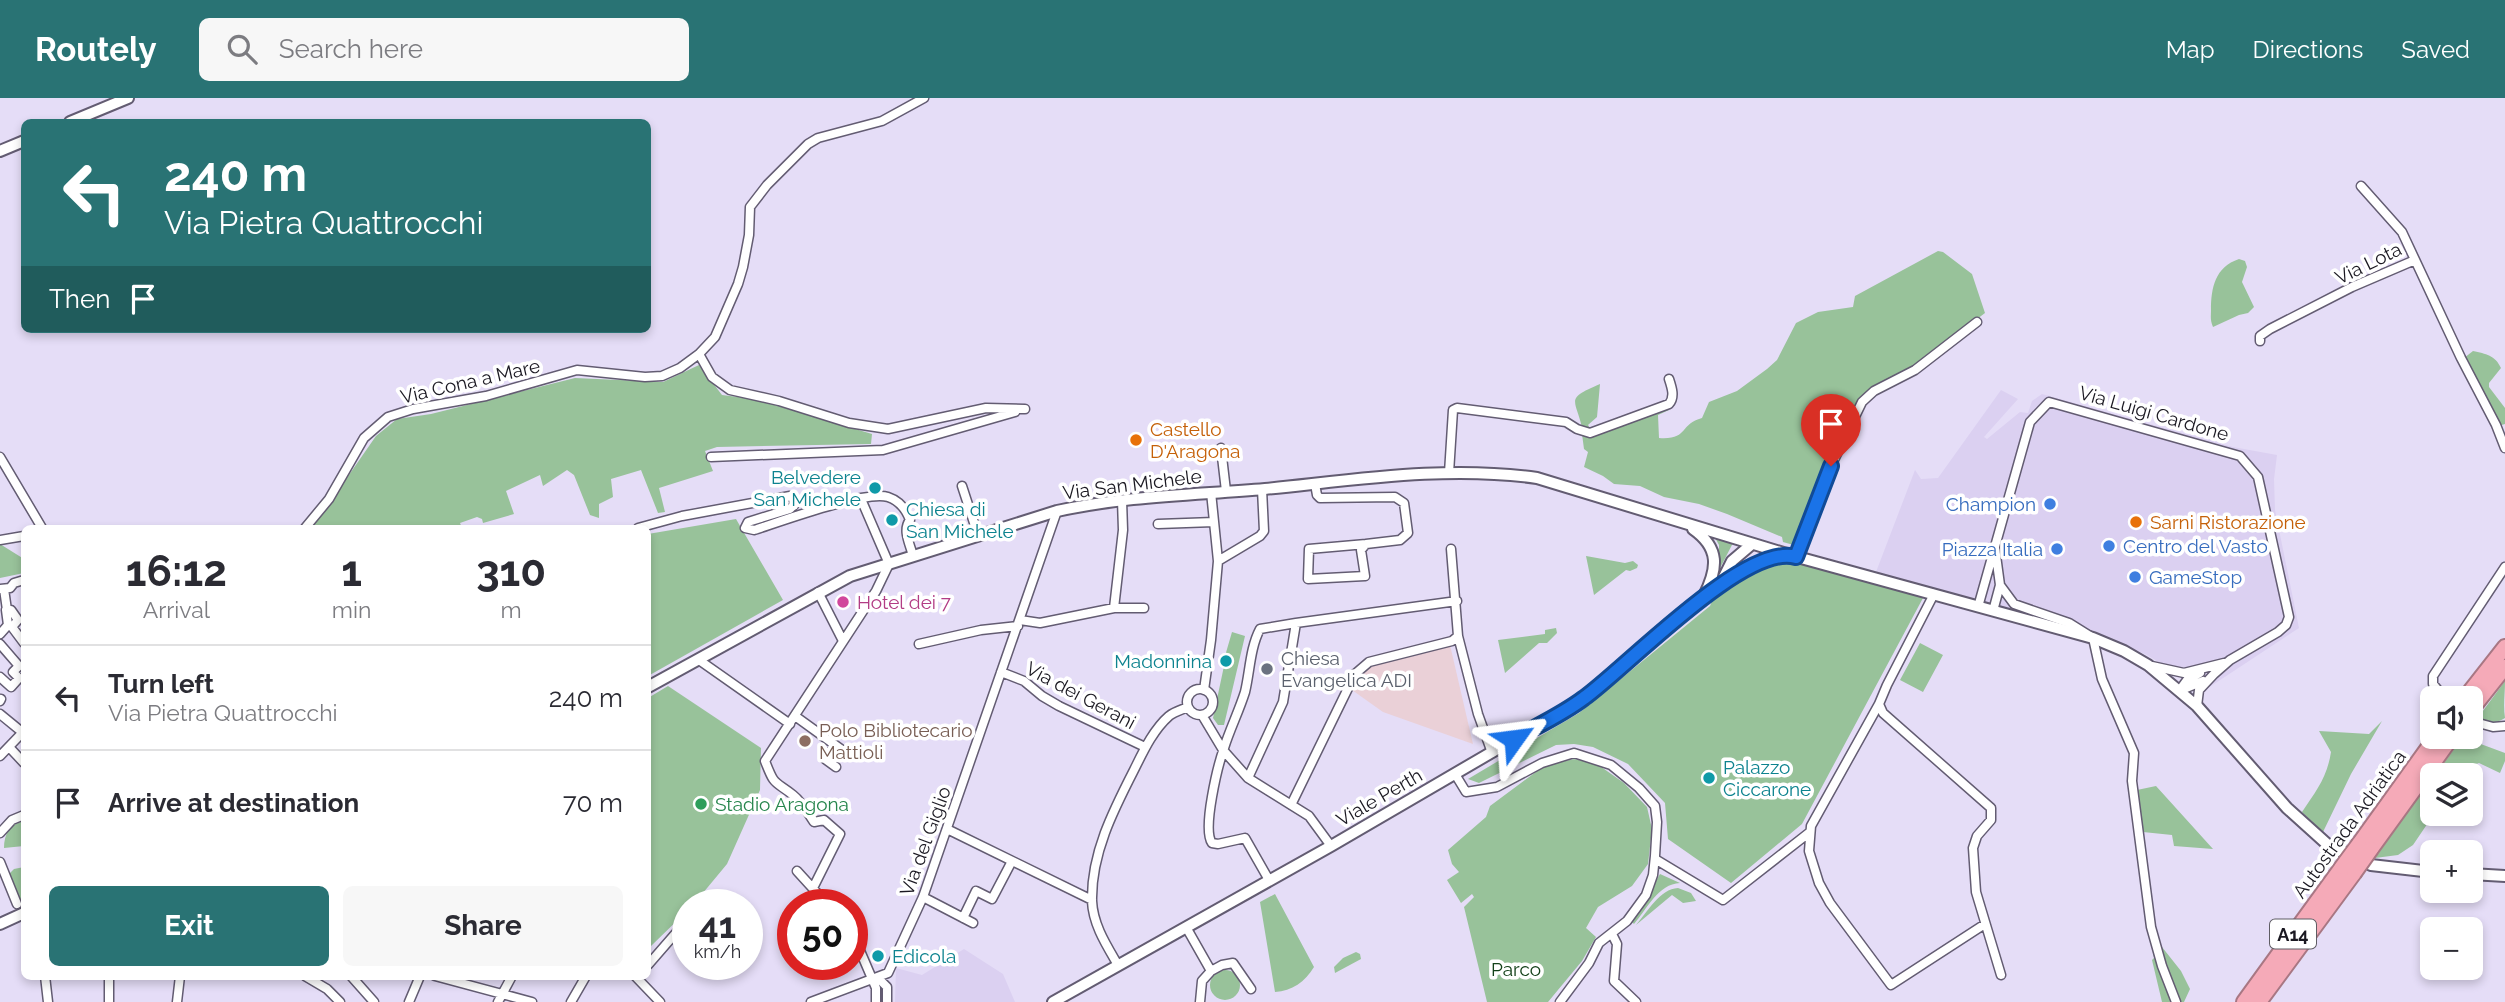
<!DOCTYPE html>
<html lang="en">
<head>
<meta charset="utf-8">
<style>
  :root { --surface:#fff; --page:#f7f7f7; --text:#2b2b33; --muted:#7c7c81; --line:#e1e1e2; --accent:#297374 }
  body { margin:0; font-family:Raleway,sans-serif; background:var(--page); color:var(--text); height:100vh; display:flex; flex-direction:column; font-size:26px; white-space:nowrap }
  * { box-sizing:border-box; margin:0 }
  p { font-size:23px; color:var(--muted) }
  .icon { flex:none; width:38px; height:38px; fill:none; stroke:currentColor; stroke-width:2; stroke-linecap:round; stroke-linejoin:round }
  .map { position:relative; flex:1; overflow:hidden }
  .details { position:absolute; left:21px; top:427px; width:630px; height:455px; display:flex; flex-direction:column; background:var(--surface); border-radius:10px; box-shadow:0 4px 10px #0003 }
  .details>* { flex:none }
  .guide { position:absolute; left:21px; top:21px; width:630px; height:214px; border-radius:10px; box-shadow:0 4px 10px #0003; background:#297374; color:#fff; overflow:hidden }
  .tools { position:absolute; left:2420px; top:588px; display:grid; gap:14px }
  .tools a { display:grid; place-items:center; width:63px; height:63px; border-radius:10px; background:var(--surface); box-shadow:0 4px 10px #0003; font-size:35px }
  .speed { position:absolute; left:672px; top:791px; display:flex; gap:14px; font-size:35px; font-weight:700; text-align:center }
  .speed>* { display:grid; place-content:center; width:91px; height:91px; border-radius:50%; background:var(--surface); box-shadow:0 4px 10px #0003; line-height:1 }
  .speed small { font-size:18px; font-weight:400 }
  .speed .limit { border:10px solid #d22; background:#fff; color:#111 }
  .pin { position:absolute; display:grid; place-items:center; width:60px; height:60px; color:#fff; margin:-72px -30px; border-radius:50% 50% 50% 0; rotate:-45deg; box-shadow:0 0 7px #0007 }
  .pin .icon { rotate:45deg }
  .me { position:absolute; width:77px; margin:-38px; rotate:59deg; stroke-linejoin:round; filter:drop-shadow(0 0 5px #0008) }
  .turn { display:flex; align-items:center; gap:24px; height:147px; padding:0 28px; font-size:32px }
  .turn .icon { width:91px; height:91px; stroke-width:2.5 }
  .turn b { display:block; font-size:49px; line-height:60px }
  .then { display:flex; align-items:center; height:66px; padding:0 28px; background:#0003; gap:14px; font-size:26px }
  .eta { display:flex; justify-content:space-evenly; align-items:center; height:119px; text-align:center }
  .eta b { font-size:42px; font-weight:700; line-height:49px }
  .action { display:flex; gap:14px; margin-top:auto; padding:14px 28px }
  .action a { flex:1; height:80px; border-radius:10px; background:var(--accent); color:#fff; font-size:28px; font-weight:700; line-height:80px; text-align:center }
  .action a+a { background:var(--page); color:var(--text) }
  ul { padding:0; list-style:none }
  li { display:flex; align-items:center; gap:21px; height:105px; padding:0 28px; border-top:2px solid var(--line) }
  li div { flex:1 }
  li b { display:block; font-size:26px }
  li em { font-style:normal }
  header { display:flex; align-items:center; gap:42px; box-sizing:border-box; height:98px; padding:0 35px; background:var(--accent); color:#fff }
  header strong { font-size:33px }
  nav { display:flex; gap:38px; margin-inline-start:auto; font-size:24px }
  .search { width:490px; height:63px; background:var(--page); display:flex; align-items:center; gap:18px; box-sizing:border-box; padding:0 24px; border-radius:10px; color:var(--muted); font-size:26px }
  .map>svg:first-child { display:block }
</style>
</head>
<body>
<header>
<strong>Routely</strong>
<div class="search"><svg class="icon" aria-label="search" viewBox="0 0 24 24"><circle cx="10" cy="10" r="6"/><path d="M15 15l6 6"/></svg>Search here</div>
<nav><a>Map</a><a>Directions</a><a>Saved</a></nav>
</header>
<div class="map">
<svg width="2505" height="904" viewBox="0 0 2505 904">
  <rect width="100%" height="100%" fill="#e5ddf7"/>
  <path fill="#dbd0f1" d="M2001 292 2018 301 1984 339 1987 341 2020 314 2028 315 2032 303 2042 296 2233 349 2277 357 2274 381 2275 412 2299 530 2205 592 2147 557 2094 534 1876 474 1915 372 1921 381 1938 380Z
    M964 851 1003 876 1015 904H895L896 870 922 877Z"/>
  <path fill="#ead0d7" d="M1450 547 1473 646 1383 614 1352 592 1365 570Z"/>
  <path fill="#98c29a" d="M1938 153 1943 154 1972 176 1985 215 1912 270 1864 298 1846 328 1797 448 1783 444 1782 439 1727 416 1699 406 1664 399 1640 388 1614 386 1603 378 1584 369 1588 354 1584 351 1582 336 1668 309 1669 312 1658 317 1659 340C1689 342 1679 326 1702 320L1709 304 1737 293 1767 271 1777 262 1796 225 1818 214 1853 209 1855 198Z
    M2239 161 2245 163 2247 169 2242 184 2254 209 2248 215 2239 217 2213 229C2210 222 2211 219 2211 212 2211 190 2215 169 2239 161Z
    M2473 253C2486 256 2495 257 2501 270L2489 285V289L2505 310V326L2498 328 2464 260Z
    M699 267 722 297 754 301 872 336 871 346 717 349 705 353 713 373 659 390 665 414 658 415 641 372 611 381 613 399 599 406V420L590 417 574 377 567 372 543 388 540 377 506 393 514 416 483 425 482 421 477 419 460 425 462 430H312L376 338 397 321 431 316 575 280 663 284Z
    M1600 286 1597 319 1588 327 1590 330 1595 329 1589 333 1582 329C1575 300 1565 301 1600 286Z
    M736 421 783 502 648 578V436Z
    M1713 436 1733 445 1719 472V447Z
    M0 446 24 461V475L0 480Z
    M1586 458 1625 465 1633 463 1638 467 1637 470 1630 473 1626 472 1594 497Z
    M1784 458 1923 500 1802 726 1731 785 1668 741 1665 705 1628 666 1593 649 1574 646 1556 647 1479 685 1468 681 1579 615 1710 508 1718 489Z
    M1556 530 1557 535 1547 545H1539L1505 575 1498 542 1545 536V532Z
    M1232 534 1245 538 1224 627H1218L1213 620 1224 568 1228 564 1225 558Z
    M1920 545 1943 557 1923 594 1900 582Z
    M2505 583C2505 596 2503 607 2505 620 2496 626 2486 626 2477 621Z
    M668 588 761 650 760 692 727 766 693 807H688V812L651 848 648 845V600Z
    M2382 623 2351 676 2323 734 2302 714C2316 693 2327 680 2331 654L2319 633 2369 636Z
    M2471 634 2478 645 2505 655V663L2500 675 2479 665 2471 668 2467 677H2435L2463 639H2471Z
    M1574 661 1597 666 1624 685 1647 709 1652 731 1648 766 1632 788 1598 809 1586 830 1596 839 1582 863 1548 904H1487L1464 809 1474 799 1472 796 1461 805 1447 782 1459 774 1452 766 1448 752 1486 719 1490 708 1544 668Z
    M2432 680 2434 716 2413 747 2398 757 2375 760Z
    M2156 688 2213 751 2174 748 2172 737 2143 734 2137 692Z
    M24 723V748L4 750C4 736 10 726 24 723Z
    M24 769V803L17 806 6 779 14 771Z
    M1660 776 1680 785C1658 786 1647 811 1634 826L1632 824Z
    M1678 790 1691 795 1696 803 1683 805 1672 797 1636 827C1648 813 1660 791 1678 790Z
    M1275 796 1314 869C1305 884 1292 893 1275 894L1260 804Z
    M2162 849 2181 873 2190 891 2184 904H2162L2152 862 2154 860 2153 854Z
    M1356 854 1360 856 1361 861 1335 875 1334 869 1343 860Z
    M1210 887a15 15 0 1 1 30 0a15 15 0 1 1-30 0Z"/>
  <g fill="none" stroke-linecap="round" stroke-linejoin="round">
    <g stroke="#635c72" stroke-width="11">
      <path id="street" d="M2361 88 2402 134 2461 260 2496 327 2505 350
        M2260 243V238L2270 231 2352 189 2415 162
        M699 256 712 279 730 292 779 303 849 325 888 331 986 310 1025 311
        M1221 350 1226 393
        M0 359 42 430
        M711 359 883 352 1015 314
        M1449 375 1453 312 1457 310 1566 324 1577 331 1590 335 1669 306C1675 299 1672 290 1669 281
        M1315 386 1317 397 1320 400 1395 399 1404 405 1408 435 1400 442 1366 446 1361 452 1365 478 1308 481 1309 451 1366 446
        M962 388 978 437
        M1211 394 1218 463
        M1158 426 1214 424
        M305 430 329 401 364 340 388 319 413 311 486 298 577 272 645 279 662 278 680 270 699 256 715 239 738 186 743 169 749 137 750 109 767 87 808 46 818 40 882 23 924 0
        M638 430 682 418 790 398 795 402V406L790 411 748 424 745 430 754 432C779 424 866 392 888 399 900 403 906 411 910 422 902 432 910 446 913 458
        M0 442 24 438
        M1796 459 1831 368 1862 304 1874 293 1915 272 1977 224
        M2000 487 2014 506 2069 525 2093 540 2102 581 2134 655 2132 683 2151 829 2162 868 2176 904
        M0 491 10 490 14 485 24 482
        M4 491 7 512
        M818 494 843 543
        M1934 496 1887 587 1879 606 1883 615 1991 710V722L1977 738 1973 750 1976 794 2001 877
        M1978 509 2030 324 2049 304 2240 358 2258 379 2289 519 2286 527 2278 534 2230 562 2214 576 2199 592 2197 608
        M1114 510 1123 432 1122 402
        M6 512H11L18 522 12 529 8 527Z
        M1993 513 2000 487 1995 450
        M1020 522 1040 525 1114 510H1144
        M12 529 24 545
        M0 536 8 527
        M1458 538 1478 616 1492 655
        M0 546 19 568 13 574 19 580 11 589 0 579
        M919 546 981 532 1018 528
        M699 562 790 626
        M2152 568 2184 575 2224 565
        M1001 574 1024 583 1042 598 1059 608 1145 649
        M1187 604a13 13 0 1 1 26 0a13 13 0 1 1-26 0Z
        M1204 592 1211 542 1218 463 1260 438 1264 433 1262 391
        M2179 593 2203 583
        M2179 593 2187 582 2200 575
        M2443 598 2433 586V578L2505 469
        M0 603 1 601
        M1879 606 1811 728 1809 753 1819 785 1830 805 1891 887 1985 826
        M0 616 22 634
        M1202 617 1223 652 1248 680 1309 718 1331 748
        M795 618 849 657
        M2482 626 2493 629 2505 628
        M835 648 825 661 836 669
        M9 649 24 665
        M0 658 24 633
        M1455 676 1466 694 1497 689 1542 665 1574 655 1611 667 1639 690 1655 708 1657 724 1655 758 1653 777 1646 797 1627 823 1599 845 1589 865 1560 904
        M1248 680 1283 604 1296 525 1457 503
        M1291 707 1355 576 1369 564 1452 543 1458 538 1451 451
        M947 731 1092 802
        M0 735 12 722 24 717
        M1655 761 1723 802 1810 734
        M0 764 17 806
        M797 773 828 807
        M1269 782 1245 740 1218 746 1212 745C1202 731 1218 667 1224 650 1230 631 1239 613 1245 594 1250 573 1250 550 1260 531L1296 525
        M813 790 840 736 824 722 814 724C808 715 802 704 793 697 774 682 775 689 765 663L876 493 889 466 861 401
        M923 799 973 825
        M963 820 976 793 992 801 1012 763
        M1186 829 1211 873 1202 883 1200 904
        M852 834 876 890V904
        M1612 836 1617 846 1614 883 1636 904
        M648 867 688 821
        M1118 867C1107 848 1093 827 1092 803 1091 756 1113 713 1134 672 1143 654 1153 632 1169 618 1174 614 1181 612 1188 609
        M1211 873 1222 867 1233 865 1251 891
        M45 878 48 904
        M109 878V904
        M305 878 327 891 340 904
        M351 878 374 904
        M435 878 532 904
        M635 878 660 904
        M871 881 880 882 887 889V904
        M177 904 180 878
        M409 904 420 878
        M498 904 512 878
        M571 904 586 878
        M811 904 888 875 923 799 1057 413"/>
    </g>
    <g stroke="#635c72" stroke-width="14">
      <path id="secondary" d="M70 24 128 0
        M0 53 24 43
        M1693 431C1720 450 1718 470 1704 498
        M1720 487 1732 463 1752 446
        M648 589 850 478 1057 413C1125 398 1195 397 1265 391 1355 382 1446 367 1537 380L1790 457 2093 540 2124 553 2148 567 2197 608 2287 710 2327 746 2371 767 2432 774
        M2471 776 2505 778
        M0 826 24 815
        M1053 904 1331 748 1583 601 1704 498 1748 471 1771 460 1787 458"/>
    </g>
    <g stroke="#a87783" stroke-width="18">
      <path id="highway" d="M2465 600 2505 549
        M2471 612 2505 569
        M2359 746 2436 639
        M2371 751 2452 639
        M2244 904 2342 769
        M2259 904 2354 775"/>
    </g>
    <use href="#street" stroke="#fff" stroke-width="8"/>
    <use href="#secondary" stroke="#fff" stroke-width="10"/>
    <use href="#highway" stroke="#f5aab8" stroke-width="14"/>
    <g stroke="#a87783" stroke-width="18" stroke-linecap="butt">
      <path id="highway-bridge" d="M2342 769 2359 746
        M2354 775 2371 751"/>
    </g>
    <use href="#highway-bridge" stroke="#f5aab8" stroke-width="14"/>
  </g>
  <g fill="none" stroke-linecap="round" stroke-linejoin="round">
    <g stroke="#114b97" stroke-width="18">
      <path id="route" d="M1514 641C1537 628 1563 616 1584 600 1626 570 1745 444 1796 459L1831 368"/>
    </g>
    <use href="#route" stroke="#1a73e8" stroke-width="12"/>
  </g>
  <g fill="#e8710a" stroke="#fff" stroke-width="2.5">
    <circle cx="1136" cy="342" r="7"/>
    <circle cx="2136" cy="424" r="7"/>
  </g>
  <g fill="#0f9aa8" stroke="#fff" stroke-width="2.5">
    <circle cx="875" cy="390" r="7"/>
    <circle cx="892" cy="422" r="7"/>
    <circle cx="1226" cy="563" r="7"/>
    <circle cx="1709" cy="680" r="7"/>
    <circle cx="878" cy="858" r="7"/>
  </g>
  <g fill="#3f7fe0" stroke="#fff" stroke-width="2.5">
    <circle cx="2050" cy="406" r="7"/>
    <circle cx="2109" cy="448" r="7"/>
    <circle cx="2057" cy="451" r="7"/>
    <circle cx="2135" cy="479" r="7"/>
  </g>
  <circle fill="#d1479c" stroke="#fff" stroke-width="2.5" cx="843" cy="504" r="7"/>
  <circle fill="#6b7280" stroke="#fff" stroke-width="2.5" cx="1267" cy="571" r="7"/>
  <circle fill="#8d6e63" stroke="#fff" stroke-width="2.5" cx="805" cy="643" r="7"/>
  <circle fill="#2e9e5b" stroke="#fff" stroke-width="2.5" cx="701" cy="706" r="7"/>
  <g text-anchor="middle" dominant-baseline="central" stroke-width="7" stroke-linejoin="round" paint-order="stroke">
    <rect fill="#fff" stroke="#5f5d64" stroke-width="2" x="2270" y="821.5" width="46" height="29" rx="5"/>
    <g font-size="18" font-weight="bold" fill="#1a1821">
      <text x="2293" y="836">A14</text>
    </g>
    <g font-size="19" fill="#1a1821" stroke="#fff">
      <text transform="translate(2368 165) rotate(-26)">Via Lota</text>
      <text transform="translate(470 283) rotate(-13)">Via Cona a Mare</text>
      <text transform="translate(2154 315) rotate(16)">Via Luigi Cardone</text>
      <text transform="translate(1132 386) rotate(-7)">Via San Michele</text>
      <text transform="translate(1081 597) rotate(28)">Via dei Gerani</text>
      <text transform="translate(1379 699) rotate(-30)">Viale Perth</text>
      <text transform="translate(2349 726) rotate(-54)">Autostrada Adriatica</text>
      <text transform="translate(925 743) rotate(-70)">Via del Giglio</text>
    </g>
    <g font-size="19" fill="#c56008" stroke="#fff" text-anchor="start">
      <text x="1150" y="331">Castello<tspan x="1150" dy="22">D'Aragona</tspan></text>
      <text x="2150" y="424">Sarni Ristorazione</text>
    </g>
    <g font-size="19" fill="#0d838f" stroke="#fff" text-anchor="start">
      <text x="861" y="379" text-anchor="end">Belvedere<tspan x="861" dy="22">San Michele</tspan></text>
      <text x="906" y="411">Chiesa di<tspan x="906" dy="22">San Michele</tspan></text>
      <text x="1212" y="563" text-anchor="end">Madonnina</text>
      <text x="1723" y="669">Palazzo<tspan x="1723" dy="22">Ciccarone</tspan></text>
      <text x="892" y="858">Edicola</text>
    </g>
    <g font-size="19" fill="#366cbe" stroke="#fff" text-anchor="end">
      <text x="2036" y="406">Champion</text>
      <text x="2123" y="448" text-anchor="start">Centro del Vasto</text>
      <text x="2043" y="451">Piazza Italia</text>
      <text x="2149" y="479" text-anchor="start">GameStop</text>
    </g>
    <g font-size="19" fill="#b23c85" stroke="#fff" text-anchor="start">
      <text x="857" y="504">Hotel dei 7</text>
    </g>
    <g font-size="19" fill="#5b616d" stroke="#fff" text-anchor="start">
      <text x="1281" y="560">Chiesa<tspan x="1281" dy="22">Evangelica ADI</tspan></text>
    </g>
    <g font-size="19" fill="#785e54" stroke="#fff" text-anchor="start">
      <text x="819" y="632">Polo Bibliotecario<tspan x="819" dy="22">Mattioli</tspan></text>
    </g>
    <g font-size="19" fill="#27864d" stroke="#fff" text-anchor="start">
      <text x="715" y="706">Stadio Aragona</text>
    </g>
    <g font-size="19" fill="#134119" stroke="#fff">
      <text x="1516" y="871">Parco</text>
    </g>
  </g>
</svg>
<div class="tools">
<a><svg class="icon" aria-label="sound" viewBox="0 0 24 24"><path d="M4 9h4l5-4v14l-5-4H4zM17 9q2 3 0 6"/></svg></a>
<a><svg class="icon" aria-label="layers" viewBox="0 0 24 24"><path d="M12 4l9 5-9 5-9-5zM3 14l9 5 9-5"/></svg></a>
<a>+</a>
<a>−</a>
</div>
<div class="speed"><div>41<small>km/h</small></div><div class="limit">50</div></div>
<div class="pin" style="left:1831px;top:368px;background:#d93025"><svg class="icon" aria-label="arrive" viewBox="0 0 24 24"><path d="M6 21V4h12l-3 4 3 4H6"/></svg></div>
<svg class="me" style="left:1514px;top:641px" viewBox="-20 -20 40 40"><path d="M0-17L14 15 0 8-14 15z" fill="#1a73e8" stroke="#fff" stroke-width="4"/></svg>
<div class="guide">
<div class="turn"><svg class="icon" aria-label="left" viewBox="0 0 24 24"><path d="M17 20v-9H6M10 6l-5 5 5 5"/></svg><div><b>240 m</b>Via Pietra Quattrocchi</div></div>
<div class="then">Then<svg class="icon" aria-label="arrive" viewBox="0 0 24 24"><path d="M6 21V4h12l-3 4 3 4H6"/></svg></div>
</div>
<section class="details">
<div class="eta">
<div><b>16:12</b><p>Arrival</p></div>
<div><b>1</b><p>min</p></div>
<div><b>310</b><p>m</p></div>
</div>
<ul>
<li><svg class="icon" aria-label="left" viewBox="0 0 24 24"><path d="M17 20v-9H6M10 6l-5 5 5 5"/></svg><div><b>Turn left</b><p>Via Pietra Quattrocchi</p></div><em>240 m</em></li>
<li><svg class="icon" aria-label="arrive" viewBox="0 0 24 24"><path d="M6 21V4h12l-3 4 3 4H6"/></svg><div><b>Arrive at destination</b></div><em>70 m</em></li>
</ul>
<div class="action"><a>Exit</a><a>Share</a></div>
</section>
</div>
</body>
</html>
